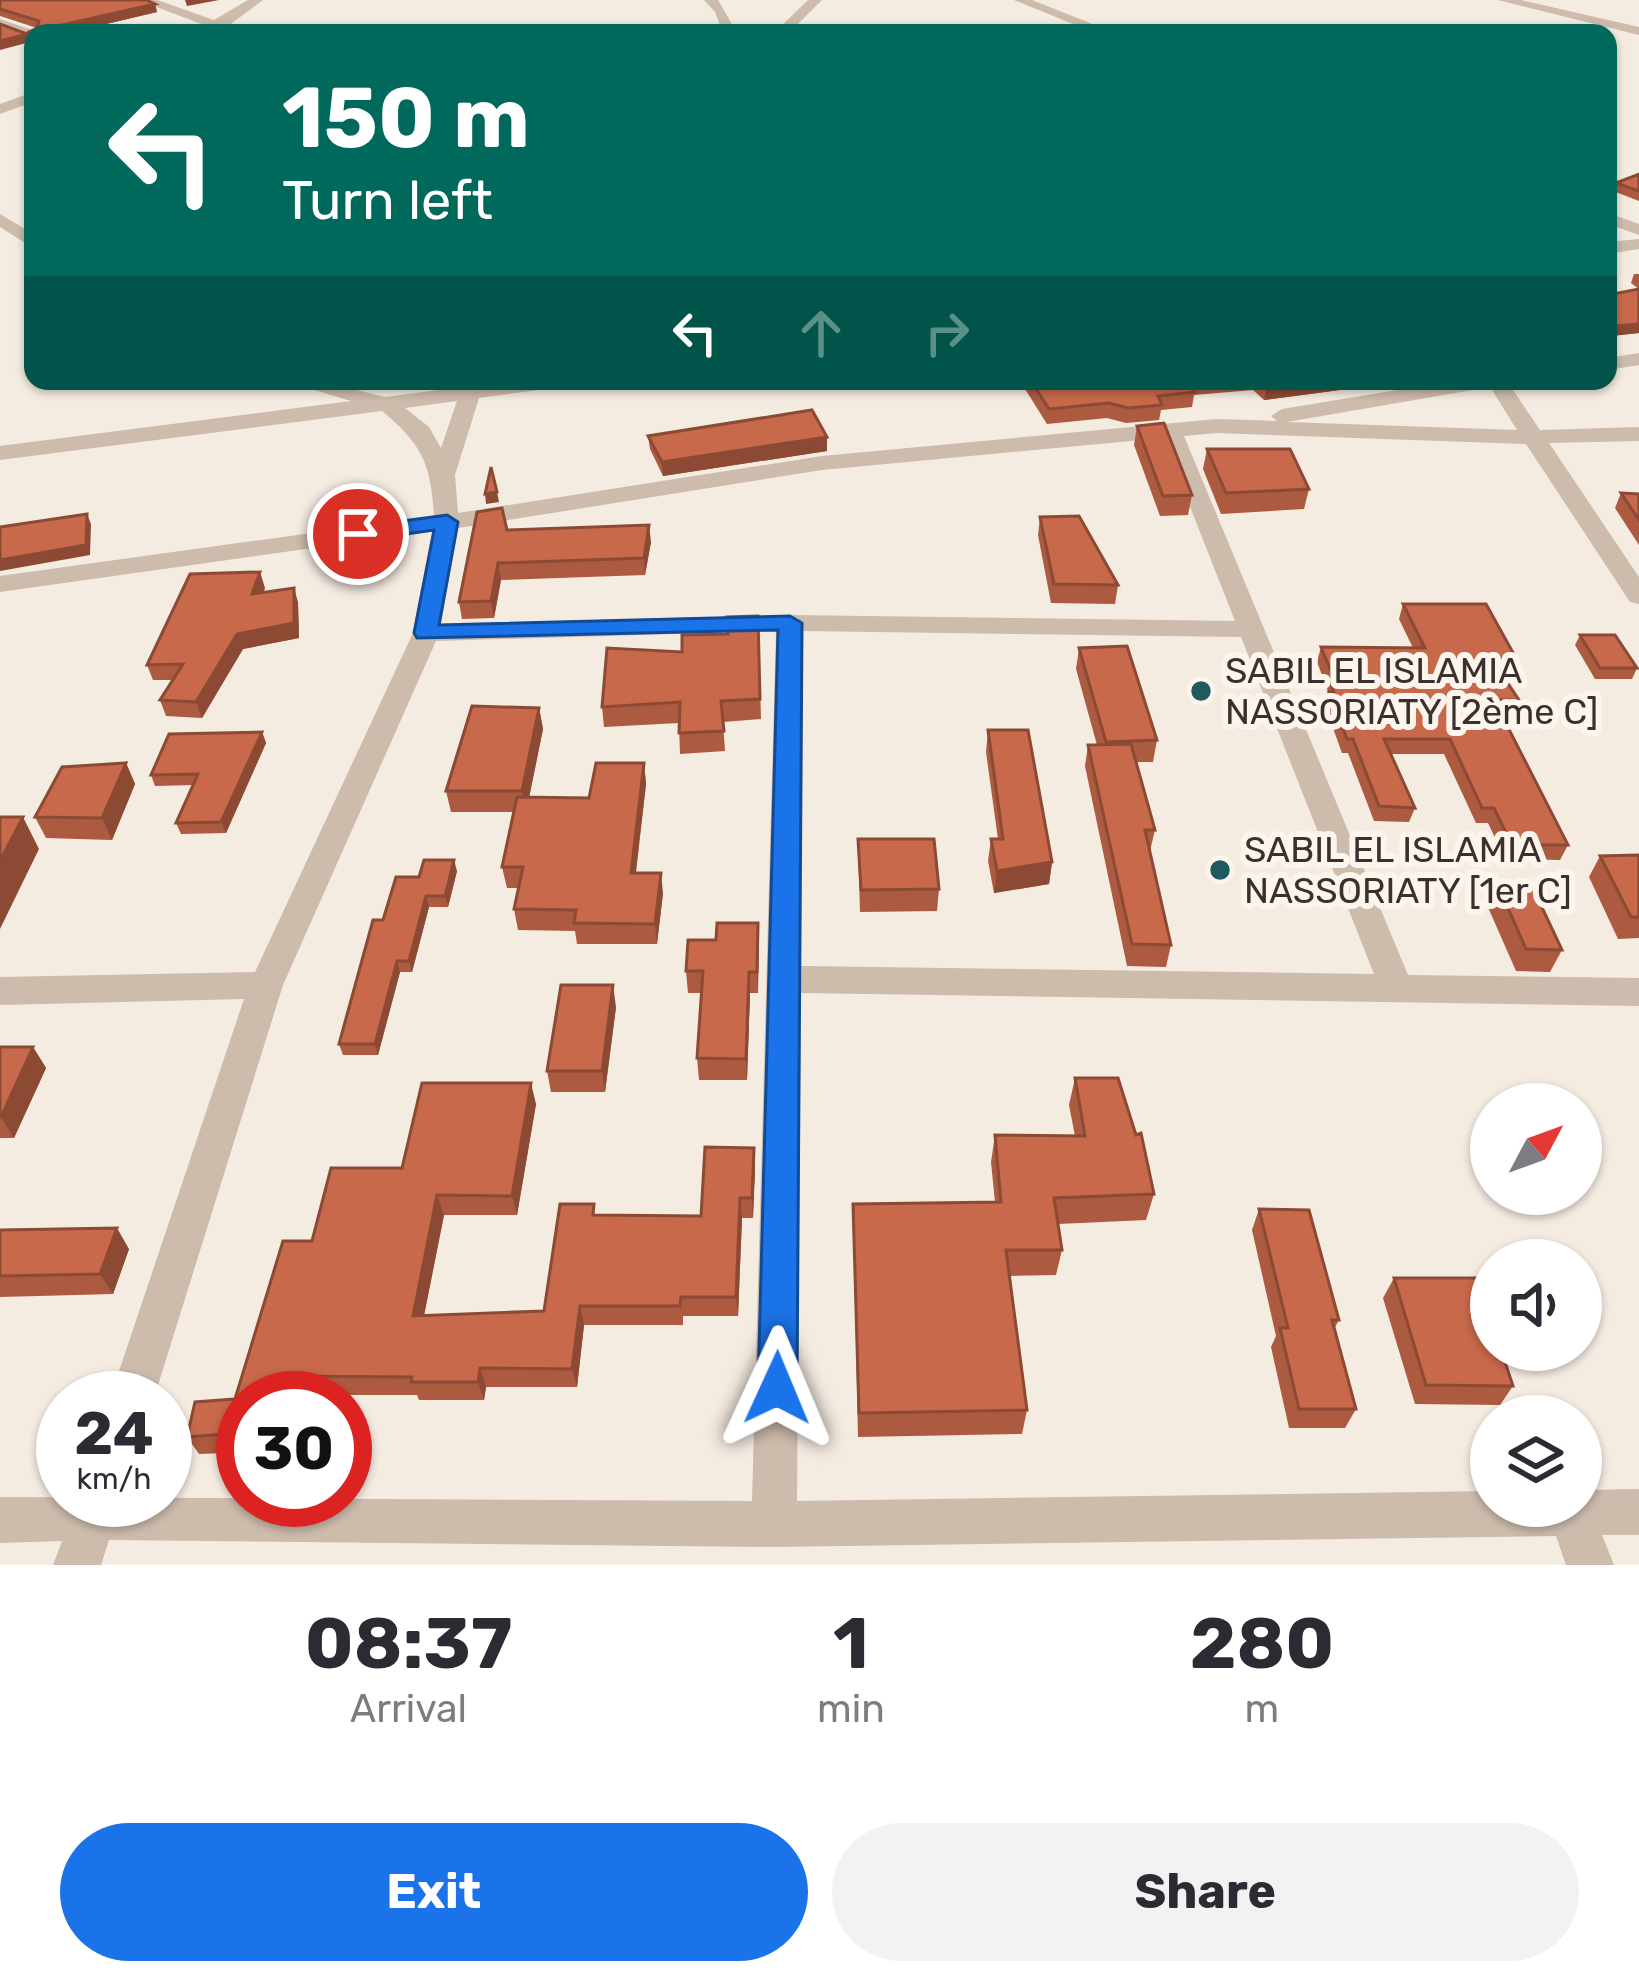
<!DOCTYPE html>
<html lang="en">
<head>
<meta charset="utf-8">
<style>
  :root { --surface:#fff; --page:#f2f2f3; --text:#2b2b33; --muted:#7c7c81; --accent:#1a73e8 }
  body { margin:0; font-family:Rubik,sans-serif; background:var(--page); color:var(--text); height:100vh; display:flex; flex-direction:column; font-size:45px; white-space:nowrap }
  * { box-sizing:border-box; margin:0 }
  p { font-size:39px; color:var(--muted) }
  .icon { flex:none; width:66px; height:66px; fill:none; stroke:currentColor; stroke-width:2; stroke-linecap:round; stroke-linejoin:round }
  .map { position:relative; height:1565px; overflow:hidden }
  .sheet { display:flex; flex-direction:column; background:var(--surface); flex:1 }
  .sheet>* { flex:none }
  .hud { position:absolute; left:24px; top:24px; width:1593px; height:366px; border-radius:24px; box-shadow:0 3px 9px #0004; background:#00695c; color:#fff; overflow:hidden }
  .needle { width:78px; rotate:49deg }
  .tools { position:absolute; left:1470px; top:1083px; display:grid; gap:24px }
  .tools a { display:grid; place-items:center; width:132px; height:132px; border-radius:50%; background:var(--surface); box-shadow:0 3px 9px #0004; font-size:60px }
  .speed { position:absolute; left:36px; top:1371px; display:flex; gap:24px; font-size:60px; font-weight:700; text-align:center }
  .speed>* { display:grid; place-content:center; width:156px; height:156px; border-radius:50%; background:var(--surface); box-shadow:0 3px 9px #0004; line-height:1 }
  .speed small { font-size:30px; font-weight:400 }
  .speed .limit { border:18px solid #d22; background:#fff; color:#111 }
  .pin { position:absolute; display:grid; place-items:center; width:102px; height:102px; color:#fff; margin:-51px; border:6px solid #fff; border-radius:50%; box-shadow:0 3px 12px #0007 }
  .me { position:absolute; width:132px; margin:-66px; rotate:1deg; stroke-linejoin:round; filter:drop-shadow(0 0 9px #0008) }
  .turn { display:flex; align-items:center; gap:42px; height:252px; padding:0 60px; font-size:54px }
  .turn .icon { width:156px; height:156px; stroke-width:2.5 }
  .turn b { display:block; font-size:84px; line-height:102px }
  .lanes { display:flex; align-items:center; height:114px; padding:0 60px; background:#0003; justify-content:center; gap:60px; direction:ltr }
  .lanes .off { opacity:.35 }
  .eta { display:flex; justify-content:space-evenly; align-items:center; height:204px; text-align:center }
  .eta b { font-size:72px; font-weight:700; line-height:84px }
  .action { display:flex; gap:24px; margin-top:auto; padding:24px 60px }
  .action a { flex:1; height:138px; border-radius:72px; background:var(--accent); color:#fff; font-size:48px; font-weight:700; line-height:138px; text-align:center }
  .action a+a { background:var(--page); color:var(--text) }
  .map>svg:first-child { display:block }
</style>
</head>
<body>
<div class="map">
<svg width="1639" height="1565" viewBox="0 0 1639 1565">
  <rect width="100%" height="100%" fill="#f4ebe1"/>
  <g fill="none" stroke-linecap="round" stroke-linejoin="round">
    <path fill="#cdbbac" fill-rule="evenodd" d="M138 0H157L214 20 248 0H263L224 29 194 33 204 25Z
      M704 0H718L737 33H723L715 12Z
      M808 0H822L789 33H774Z
      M1014 0H1032L1115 33H1095Z
      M1498 0H1521L1639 27V35Z
      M0 19 38 32V33L28 38 0 28Z
      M33 92V102L0 114V104Z
      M1608 213 1639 224V235L1608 224Z
      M0 214 33 234V248L0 227Z
      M1639 239V249L1608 254V242Z
      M1639 353V365L1608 370V358Z
      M284 381H321L385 397 461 387 463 381H572L561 387 479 398 455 475 458 513 822 456 1217 419 1277 421 1271 416 1282 409 1452 381H1507L1540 430 1639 427V441L1549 443 1639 577V604L1630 602 1526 444 1217 433 1184 436 1408 975 1639 978V1006L801 993 797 1501 1491 1491V1506H1581V1490L1639 1489V1535H1602L1614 1565H1566L1556 1536 774 1547 109 1540 101 1565H53L62 1541 0 1543V1497L752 1501 776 631 436 641 283 985 154 1398H110L244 999 0 1005V977L255 972 413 633 433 531 0 592V576L434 516C431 464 422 444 382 411L0 460V446L351 401ZM1490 387 1517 430 1287 422ZM457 401 441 448 429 427 405 408ZM1163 438 1235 621 790 615 441 624 458 528 822 470ZM803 631 1241 637 1374 974 801 966Z"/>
  </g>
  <path fill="#ac5a40" d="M0 0H146L155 4 157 12 68 33H33V41L30 42 27 33 37 28 0 16Z
    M1639 174V201L1613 191 1616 183Z
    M1634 274H1639V289L1631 283Z
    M1639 289V333L1611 336 1608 334V295Z
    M1020 381H1408L1264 400 1253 390 1194 395 1192 407 1161 410 1159 420 1126 423 1107 418 1047 424Z
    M1137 426 1192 495 1188 515 1160 516 1134 445Z
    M648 436 827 451 663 476 650 449Z
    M1207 449 1309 489 1304 509 1221 514 1203 469Z
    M1621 493 1639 494V545L1615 508Z
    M1040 517 1118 585 1115 604 1051 603 1038 535Z
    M507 530 651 542 645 575 501 580 494 618 462 619 459 602Z
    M265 588 263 592 294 588 298 603 299 638 243 649 202 718 166 716 160 700 173 680H153L147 665Z
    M1403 604 1516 658 1510 672H1501L1519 700 1513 715H1502L1568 845 1560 860 1505 859 1488 823H1476L1444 754H1390L1415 808 1409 822 1374 821 1348 753H1342L1325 706 1328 691 1317 662 1321 647 1413 648 1399 619Z
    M758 616 761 719 723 722 725 751 680 754 679 723 604 727 602 707 682 652 728 634Z
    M1580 635 1637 668 1632 679H1595L1575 645Z
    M1079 648 1157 740 1153 762H1136L1155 830 1150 851 1171 945 1166 967 1127 966 1085 766 1088 745H1097L1076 669Z
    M539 708 543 729 529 798H589L644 763 646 784 636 873 663 893 657 944H577L575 931 518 930 514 909 518 888H507L502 867 514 812H451L446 791Z
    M988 730 1052 862 1049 884 994 893 988 861 991 839H998L986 752Z
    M262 732 266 743 226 833 181 834 176 823 193 785 155 786 151 775Z
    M126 763 135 784 112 840 46 838 35 817Z
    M858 839 939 889 937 911 860 912Z
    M1639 855V938L1618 939 1589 877 1600 856Z
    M457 871 448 907H429L412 972H400L378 1055H343L339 1044 383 920 419 877Z
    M1497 883 1562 950 1550 972 1516 971 1487 905Z
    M758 923V993H750L747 1080H699L697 1058 702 993H688L686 971 716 940Z
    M616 1007 605 1092H551L547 1071Z
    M0 1047H33L46 1068 14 1138H0Z
    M1075 1078 1154 1194 1146 1220 1058 1224 1062 1250 1056 1275 1009 1276 1027 1410 1022 1434 858 1437 853 1204 995 1202 991 1162 995 1135 1075 1136 1069 1105Z
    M536 1104 517 1215H444L424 1316 544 1311 596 1215 701 1216 755 1168 753 1218H742L738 1316H683V1325H584L577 1387H486L484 1400H419L417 1395H290L289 1398H243V1463H233L226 1453 199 1454 187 1437 235 1399 312 1241 402 1168Z
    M1259 1209 1339 1320 1334 1329 1356 1409 1345 1428H1289L1271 1347 1276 1336 1252 1230Z
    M0 1230 129 1249 113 1294 0 1297Z
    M1394 1278 1513 1386 1500 1405 1415 1404 1383 1298Z"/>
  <path fill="#8c4a34" d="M185 0H219L187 6Z
    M155 4 157 12 68 33H33V41L30 42 27 33Z
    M27 34 30 42 0 50V41Z
    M1639 324V333L1611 336 1615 326Z
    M1300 381H1408L1264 400 1268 385Z
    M827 437V451L663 476 662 462Z
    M497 492 499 502 486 504 485 494Z
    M87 514 91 524 90 555 0 571V560Z
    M649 525 651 542 645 575 644 558Z
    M498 563 501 580 494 618 491 601Z
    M260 572 265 588 257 609 252 594Z
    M294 588 298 603 299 638 243 649 202 718 196 702 237 634Z
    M539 708 543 729 526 812 522 791Z
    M262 732 266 743 226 833 221 822Z
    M126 763 135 784 112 840 102 818Z
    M644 763 646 784 633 893 631 873Z
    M23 817 39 849 0 929V861Z
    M454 860 457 871 448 907 445 896Z
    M1052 862 1049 884 994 893 997 871Z
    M661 873 663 893 657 944 655 924Z
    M426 896 429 907 412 972 409 961Z
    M758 923 759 945 758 993 757 972Z
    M397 961 400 972 378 1055 375 1044Z
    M749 972 750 993 747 1080 746 1059Z
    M613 985 616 1007 605 1092 602 1071Z
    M33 1047 46 1068 14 1138 1 1117Z
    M531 1083 536 1104 517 1215 512 1196Z
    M754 1148 755 1168 753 1218 752 1198Z
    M437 1195 444 1215 420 1335 413 1316Z
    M740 1198 742 1218 738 1316 736 1297Z
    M117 1228 129 1249 113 1294 100 1274Z
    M580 1306 584 1325 577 1387 572 1369Z
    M480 1368 486 1387 484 1400 478 1382Z
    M280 1376 290 1395 289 1398H273Z"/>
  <path fill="#c8694b" stroke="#8c4a34" stroke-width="3" d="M0 0H146L155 4 27 33 37 28 39 21 0 9Z
    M0 24 27 34 0 41Z
    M1639 174V191L1616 183Z
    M1639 289V324L1615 326 1608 323V295Z
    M1031 381H1196L1187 382 1195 392 1158 396 1162 405 1128 408 1109 403 1049 409Z
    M1263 381H1300L1268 385Z
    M812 410 827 437 662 462 648 436Z
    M1164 423 1192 495 1163 496 1137 426Z
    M1207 449H1290L1309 489 1226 493Z
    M491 467 497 492 485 494Z
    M1621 493 1639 494V520Z
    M502 508 507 530 649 525 644 558 498 563 491 601 459 602 477 512Z
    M87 514 86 545 0 560V527Z
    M1079 516 1118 585 1054 584 1040 517Z
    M260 572 252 594 294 588V623L237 634 196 702 160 700 183 664 147 665 190 574Z
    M1403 604H1486L1516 658H1491L1519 700H1494L1568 845H1512L1494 808H1482L1450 739H1384L1415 808 1379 806 1353 739H1347L1329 692H1334L1330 683 1335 681 1321 647 1425 648Z
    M758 616 760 699 721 701 724 731 679 733 680 702 602 707 607 648 682 652V635L728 634 727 617Z
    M1580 635H1615L1637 668H1600Z
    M1127 646 1157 740 1106 742 1079 648Z
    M472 706 539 708 522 791H446Z
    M988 730H1028L1052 862 997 871 991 839H1003Z
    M262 732 221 822 176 823 198 774 151 775 169 734Z
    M1131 744 1155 830H1145L1171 945 1132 944 1088 745Z
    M126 763 102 818 35 817 62 767Z
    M596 763H644L631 873H661L655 924 574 923 576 910 514 909 523 867H502L517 797 589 798Z
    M0 817H23L0 861Z
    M858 839H934L939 889 861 890Z
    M1639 855V917H1631L1600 856Z
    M424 860H454L445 896H426L409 961H397L375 1044H339L373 920H383L396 877H419Z
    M1497 883 1531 884 1562 950 1526 949Z
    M717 923H758L757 972H749L746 1059 697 1058 703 971H686L688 940H716Z
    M561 985H613L602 1071H547Z
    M0 1047H33L1 1117H0Z
    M1075 1078H1118L1136 1135 1141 1133 1154 1194 1054 1198 1062 1250H1006L1027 1410 859 1413 853 1204 1001 1202 995 1135 1085 1136Z
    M422 1083H531L512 1196 437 1195 413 1316 544 1311 560 1204H594L593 1215 701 1216 705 1147 754 1148 752 1198H740L736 1297H681L680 1306H580L572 1369 480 1368 478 1382H411L412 1377 280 1376 273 1398H243V1445H221L225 1434 187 1437 195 1402 235 1399 283 1241H312L331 1168H402Z
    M1259 1209 1309 1210 1339 1320H1332L1356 1409H1299L1280 1328H1288Z
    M117 1228 100 1274 0 1276V1230Z
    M1394 1278H1476L1491 1322V1350H1501L1513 1386 1426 1385Z"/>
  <path fill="#1a73e8" stroke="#114b97" stroke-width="3" d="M447 515 458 522 439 625 790 616 802 623 797 1388 791 1401 777 1407 763 1401 758 1388 778 630 417 638 414 633 434 530 358 541 346 534 358 527Z"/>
  <g fill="#1f5a5e" stroke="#fbf5ee" stroke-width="4.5">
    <circle cx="1201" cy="691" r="12"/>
    <circle cx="1220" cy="870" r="12"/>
  </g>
  <g text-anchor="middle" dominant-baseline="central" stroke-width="12" stroke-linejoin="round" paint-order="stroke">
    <g font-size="36" fill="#3b302b" stroke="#fbf5ee" text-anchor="start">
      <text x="1225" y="670">SABIL EL ISLAMIA<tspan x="1225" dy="41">NASSORIATY [2ème C]</tspan></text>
      <text x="1244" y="849">SABIL EL ISLAMIA<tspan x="1244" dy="41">NASSORIATY [1er C]</tspan></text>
    </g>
  </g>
</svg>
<div class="tools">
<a><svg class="needle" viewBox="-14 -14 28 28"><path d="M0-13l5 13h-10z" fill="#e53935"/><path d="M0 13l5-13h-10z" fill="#7c7c81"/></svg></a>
<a><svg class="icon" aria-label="sound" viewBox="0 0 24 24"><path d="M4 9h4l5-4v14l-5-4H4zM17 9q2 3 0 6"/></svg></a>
<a><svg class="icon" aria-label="layers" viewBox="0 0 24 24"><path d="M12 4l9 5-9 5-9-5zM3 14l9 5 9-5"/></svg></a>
</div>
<div class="speed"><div>24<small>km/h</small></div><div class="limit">30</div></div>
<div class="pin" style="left:358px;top:534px;background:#d93025"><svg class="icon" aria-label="arrive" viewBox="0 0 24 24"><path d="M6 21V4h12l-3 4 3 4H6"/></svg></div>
<svg class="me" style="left:777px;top:1388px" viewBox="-20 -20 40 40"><path d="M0-17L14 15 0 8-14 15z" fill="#1a73e8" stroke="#fff" stroke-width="4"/></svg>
<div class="hud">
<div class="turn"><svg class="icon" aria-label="left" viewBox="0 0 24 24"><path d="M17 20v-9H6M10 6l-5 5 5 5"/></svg><div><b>150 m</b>Turn left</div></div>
<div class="lanes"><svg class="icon" aria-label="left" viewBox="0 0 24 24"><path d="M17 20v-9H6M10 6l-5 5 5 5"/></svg><svg class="icon off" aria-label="ahead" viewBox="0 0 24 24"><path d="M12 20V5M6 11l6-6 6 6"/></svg><svg class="icon off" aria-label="right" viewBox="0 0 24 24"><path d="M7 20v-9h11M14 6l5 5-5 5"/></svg></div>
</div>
</div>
<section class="sheet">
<div class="eta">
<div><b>08:37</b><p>Arrival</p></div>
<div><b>1</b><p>min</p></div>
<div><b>280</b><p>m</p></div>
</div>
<div class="action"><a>Exit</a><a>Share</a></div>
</section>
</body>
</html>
